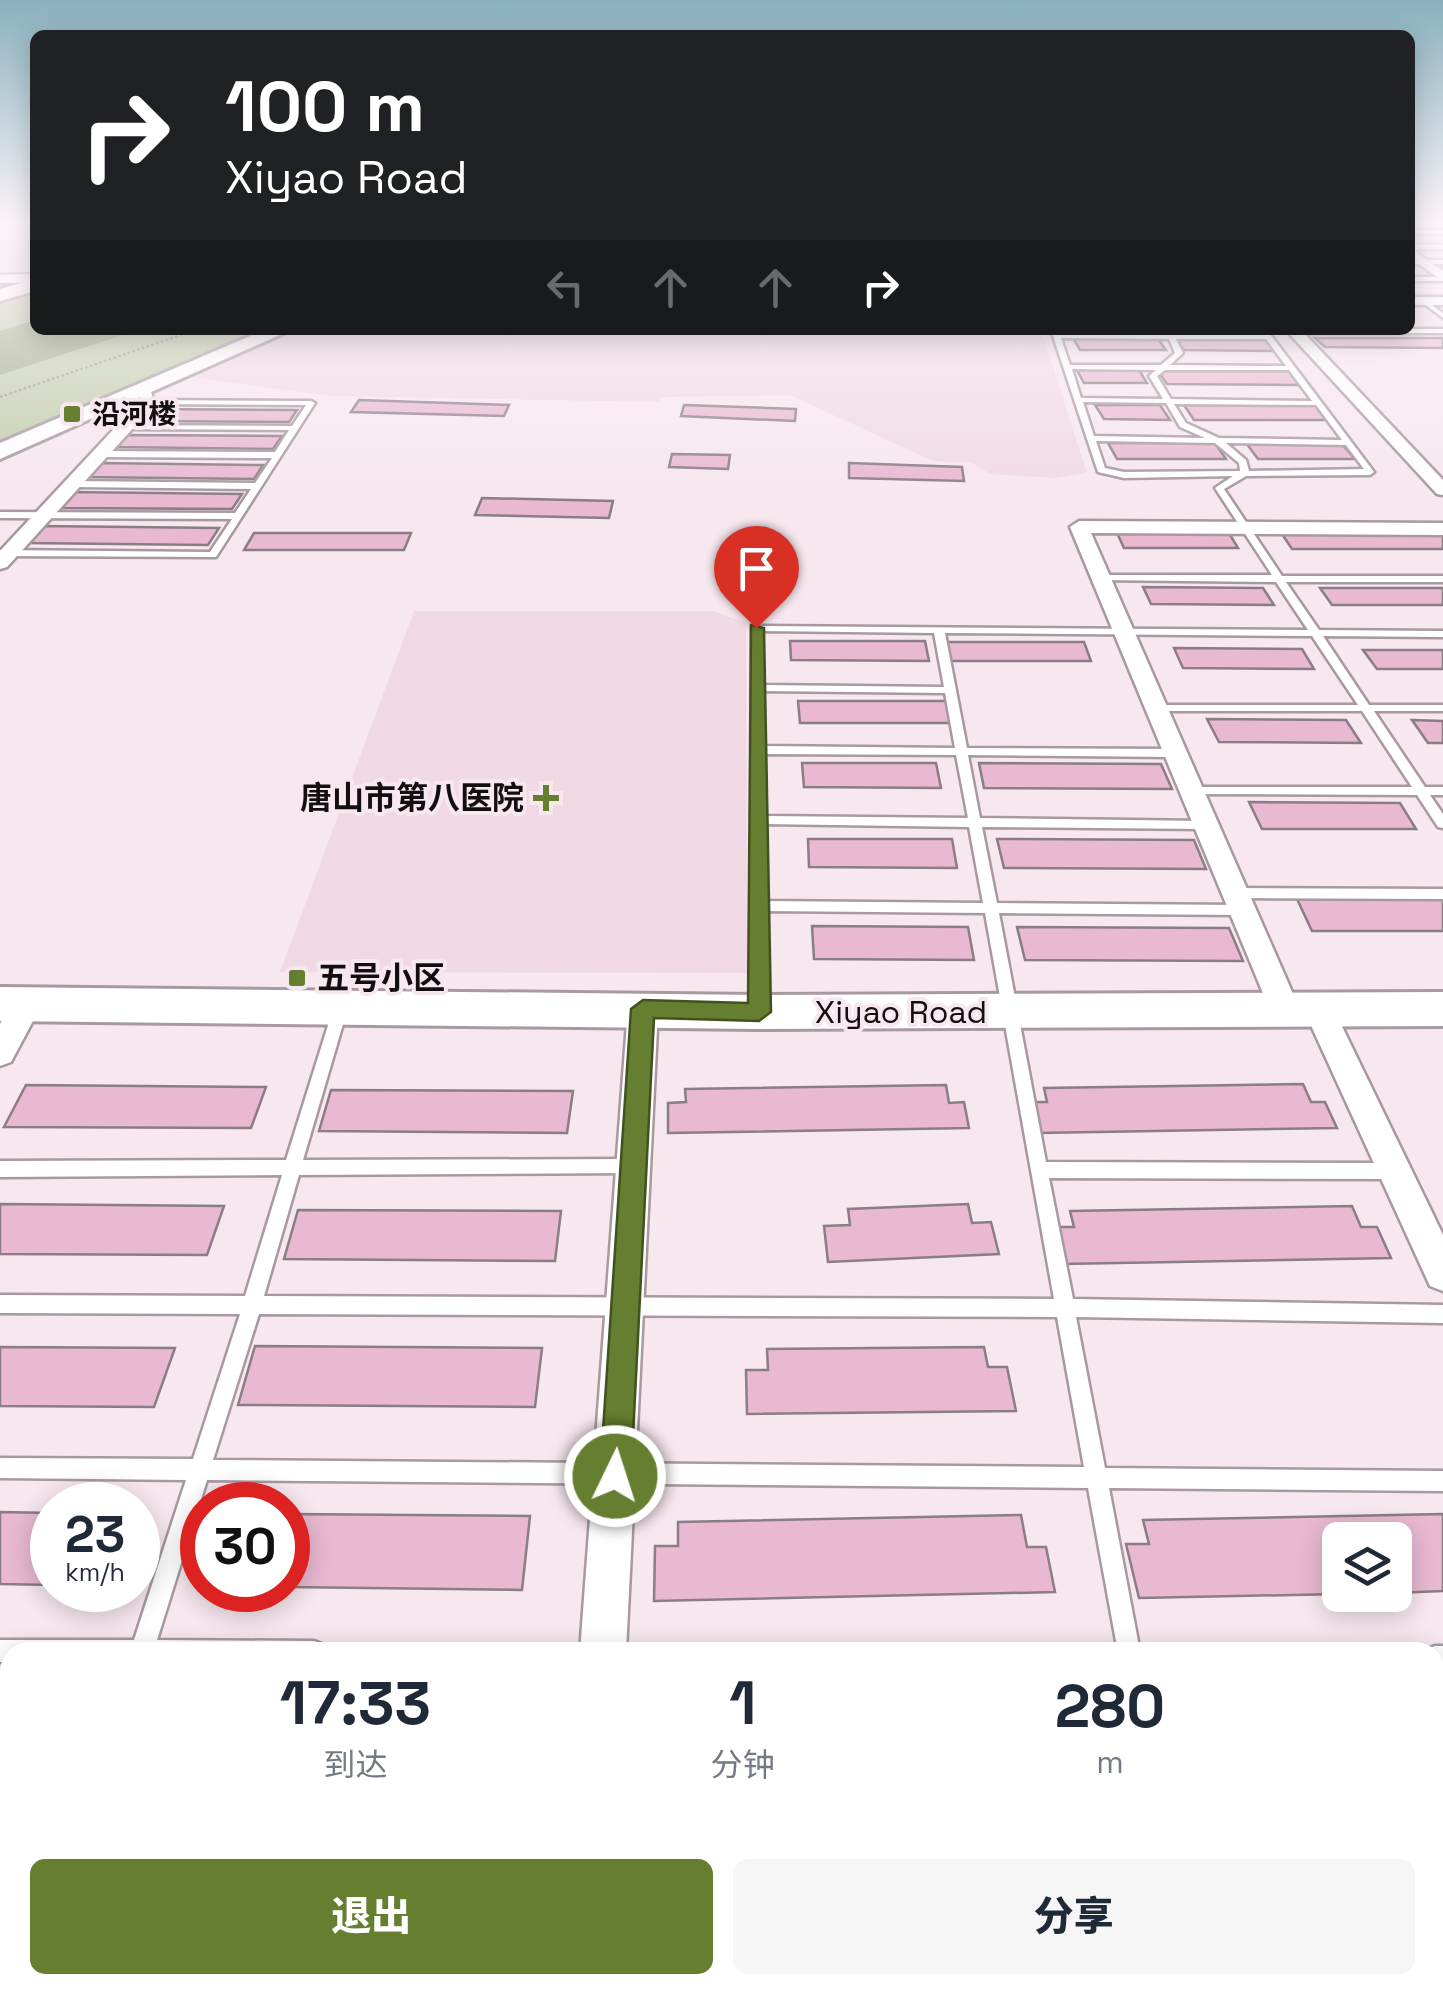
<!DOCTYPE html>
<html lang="zh">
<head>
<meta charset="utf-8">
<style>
  :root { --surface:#fff; --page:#f6f6f7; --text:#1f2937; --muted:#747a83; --accent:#667e30 }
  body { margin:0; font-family:"Space Grotesk","Noto Sans SC",sans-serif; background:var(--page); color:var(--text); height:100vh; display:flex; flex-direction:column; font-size:38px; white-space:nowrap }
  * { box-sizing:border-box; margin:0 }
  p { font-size:32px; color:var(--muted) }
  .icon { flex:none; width:55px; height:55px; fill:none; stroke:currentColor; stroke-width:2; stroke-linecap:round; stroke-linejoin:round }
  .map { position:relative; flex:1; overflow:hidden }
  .drawer { position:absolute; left:0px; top:1642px; width:1445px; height:352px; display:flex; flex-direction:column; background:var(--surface); border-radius:30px 30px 0 0; box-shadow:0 5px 25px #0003 }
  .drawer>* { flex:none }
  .top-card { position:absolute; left:30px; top:30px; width:1385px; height:305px; border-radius:15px; box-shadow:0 5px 25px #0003; background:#202124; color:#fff; overflow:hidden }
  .buttons { position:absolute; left:1322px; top:1522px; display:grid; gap:20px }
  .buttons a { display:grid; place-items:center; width:90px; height:90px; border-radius:15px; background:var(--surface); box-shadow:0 5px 25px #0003; font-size:50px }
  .speed { position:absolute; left:30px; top:1482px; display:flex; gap:20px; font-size:50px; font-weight:700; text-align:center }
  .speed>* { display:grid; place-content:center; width:130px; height:130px; border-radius:50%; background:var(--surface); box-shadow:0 5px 25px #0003; line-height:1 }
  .speed small { font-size:25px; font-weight:400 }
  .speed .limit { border:15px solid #d22; background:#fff; color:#111 }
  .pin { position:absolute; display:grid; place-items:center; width:85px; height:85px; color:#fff; margin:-102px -42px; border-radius:50% 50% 50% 0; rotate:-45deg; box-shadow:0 0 10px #0007 }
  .pin .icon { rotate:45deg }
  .me { position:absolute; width:110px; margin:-55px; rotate:4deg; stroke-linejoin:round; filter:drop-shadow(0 0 8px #0008) }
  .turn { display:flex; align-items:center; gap:35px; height:210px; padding:0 30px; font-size:45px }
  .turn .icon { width:130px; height:130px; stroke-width:2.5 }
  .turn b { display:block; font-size:70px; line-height:85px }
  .lanes { display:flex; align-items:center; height:95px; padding:0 30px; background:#0003; justify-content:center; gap:50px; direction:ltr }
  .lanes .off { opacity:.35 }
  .eta { display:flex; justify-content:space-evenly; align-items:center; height:170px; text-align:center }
  .eta b { font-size:60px; font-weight:800; line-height:70px }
  .primary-button { display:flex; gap:20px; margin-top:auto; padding:20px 30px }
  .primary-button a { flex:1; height:115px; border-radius:15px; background:var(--accent); color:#fff; font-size:40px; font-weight:800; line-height:115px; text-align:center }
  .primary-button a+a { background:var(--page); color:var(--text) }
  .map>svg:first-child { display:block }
</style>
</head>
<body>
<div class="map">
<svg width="1443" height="1994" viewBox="0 0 1443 1994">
  <rect width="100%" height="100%" fill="#f7e7ef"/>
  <path fill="#f0d9e5" d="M35 224V269L0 272V230L6 225Z
    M295 330H1041L1087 473 1054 478 990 474 972 463 933 461 790 395 661 397 658 402 331 396 188 377Z
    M414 611H714L746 623 747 973 280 972Z"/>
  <path fill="#c0cdaa" d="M35 295V330H261L0 442V304Z"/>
  <path fill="#9bab80" d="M35 320V330H138L0 375V331Z"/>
  <path fill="#e8b9d1" stroke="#8b7d84" stroke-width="2.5" d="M1073 338 1158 339 1166 350H1080Z
    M1315 338H1443V348L1325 347Z
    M1176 339H1266L1276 351 1184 350Z
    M1077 370H1139L1147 383H1084Z
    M1158 371H1290L1302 385 1167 384Z
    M359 400 509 405 504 416 351 412Z
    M684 405 796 409 795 421 681 416Z
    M1095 405H1160L1170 420 1104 419Z
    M1184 405H1316L1329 420H1194Z
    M145 409 297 410 289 422 134 421Z
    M124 435 282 436 273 449 112 447Z
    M1108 443H1215L1226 459H1117Z
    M1246 443H1341L1355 459H1258Z
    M672 454 730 455 728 469 669 467Z
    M99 463 263 465 254 479 86 477Z
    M849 463 962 467 964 481 849 478Z
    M71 492 242 494 232 509 57 508Z
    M482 498 613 501 609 518 475 515Z
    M41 526 219 528 208 545 26 543Z
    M254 533H411L404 550H244Z
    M1117 533H1229L1238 548H1124Z
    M1282 534H1443V549H1292Z
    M1143 587 1263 588 1274 605 1151 604Z
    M1320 588H1443V605H1332Z
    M790 641H925L929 661 791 660Z
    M943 642H1084L1091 661H948Z
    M1174 648 1302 649 1314 669 1183 668Z
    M1363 650H1443V669H1377Z
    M798 701H948L953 723H800Z
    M1207 719 1346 720 1361 743 1219 742Z
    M1412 720 1443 721V743H1428Z
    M802 763H936L941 788 804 787Z
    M979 763 1161 764 1172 789 984 788Z
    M1249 802 1400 803 1416 829H1262Z
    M808 839H952L957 868 809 867Z
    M997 839 1194 840 1206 869 1004 868Z
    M1297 899H1443V931H1312Z
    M812 926 968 927 974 960 814 959Z
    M1017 927 1229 928 1243 961 1025 960Z
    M1303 1084 1311 1102H1325L1337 1128 1038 1133 1030 1102H1047L1044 1088Z
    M26 1085 266 1087 251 1128 4 1127Z
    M946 1085 949 1103 964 1102 969 1128 668 1133V1103L686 1102 685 1089Z
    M331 1090 573 1091 567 1133 319 1131Z
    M0 1204 224 1206 207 1255 0 1254Z
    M968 1204 972 1223 991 1222 999 1254 828 1262 824 1226 850 1225 848 1209Z
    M1352 1206 1361 1227H1377L1391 1258 1063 1264 1055 1227H1074L1070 1211Z
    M298 1210 561 1211 555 1261 284 1259Z
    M255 1346 542 1348 535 1407 238 1405Z
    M0 1347 175 1348 154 1407 0 1406Z
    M984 1347 988 1367H1007L1016 1411 747 1414 746 1370H768L767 1349Z
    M0 1512 52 1513V1585L0 1584Z
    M288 1514 530 1516 522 1590 288 1587Z
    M1443 1514V1591L1395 1593V1540H1340V1594L1139 1598 1126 1544H1149L1143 1520Z
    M1021 1515 1027 1547H1046L1055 1592 654 1601 655 1546H678V1522Z
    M1435 1727H1443V1818H1435Z
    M0 1730H10L8 1822H0Z"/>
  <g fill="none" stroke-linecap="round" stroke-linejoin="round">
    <g stroke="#a899a1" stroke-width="5">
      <path id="lane" d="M1410 230H1443V234H1410Z
        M1410 245H1443V249H1410Z
        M1410 260H1443V264H1410Z
        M1410 277H1443V281H1410Z
        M1424 299 1443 313V318L1422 302Z
        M1410 329H1443V333H1294L1290 331Z
        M1051 330H1059L1060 334H1167L1165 330H1173L1174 334 1263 335 1259 330H1267L1374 472 1370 475 1246 476 1224 489 1282 576H1443V582H1286L1319 630 1443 631V637L1323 636 1369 705H1443V711H1374L1425 787H1443V795H1430L1443 814V828L1438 827 1417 795 1187 794V788L1191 787H1412L1362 711H1156L1150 708 1156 705H1358L1312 636 945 633 967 748 1175 749 1181 753 1175 757 968 755 980 818 1206 821 1212 825 1206 829 982 827 997 903 1242 905 1249 910 1242 915 999 913 1046 1162 1395 1163 1401 1166 1404 1171 1401 1176 1395 1179 1049 1178 1073 1299 1443 1305V1323L1076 1317 1105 1468 1443 1471V1491L1109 1488 1140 1652H1118L1088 1488 207 1480 157 1640 314 1641 322 1644 325 1652H10V1662H0V1640H134L186 1480 0 1478V1458L193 1459 240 1314 0 1313V1295L245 1296 282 1175 0 1177V1161L286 1160 335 1003H345L348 1007 303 1160 634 1159 640 1161 643 1166 640 1171 634 1173 299 1175 264 1296 1054 1299 985 913 765 911 767 1012 764 1016H754L751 1012 752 626 1308 630 1276 582 1097 580V576L1101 575H1272L1215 488 1233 476 1124 478 1098 472ZM1061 338 1169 339 1175 353 1161 365H1070ZM1176 339H1266L1286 366 1170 365 1183 353ZM1072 369 1156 370 1149 376 1163 399 1081 398ZM1165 370H1289L1312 401 1171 399 1157 376ZM1083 402 1166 403 1180 427 1205 438 1094 436ZM1174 404 1316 405 1342 440 1219 438 1186 423ZM1096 441 1215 443 1239 463 1240 471 1124 472 1105 468ZM1226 443 1346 445 1364 469 1249 471 1246 460ZM761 631 934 633 944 687 762 685ZM762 691 945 693 955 748 763 746ZM763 754 956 755 968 818 764 816ZM764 824 969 827 983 903 765 901ZM259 1314 1057 1317 1084 1467 213 1460Z
        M145 400 311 401 315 403 216 557 0 556V550L210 552 232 519 0 518V512L235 513 251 489 73 487 69 484 73 481 255 483 272 458 100 457 96 454 100 451 275 452 289 430 126 429 122 427 126 425 292 426 306 405 148 404 144 402Z
        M1235 888 1443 889V899L1235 898 1228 893Z
        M1435 1646H1443V1668H1435V1652H1425L1427 1649Z
        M122 1985H148L146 1994H120Z"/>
    </g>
    <g stroke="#a899a1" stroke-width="5">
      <path id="street" d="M1410 248 1443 271V281L1410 258Z
        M34 274 35 282 0 283V275Z
        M1410 297H1443V305H1410Z
        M1286 330H1301L1443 480V495L1437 494Z
        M140 386H150L154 405 7 567 0 569V551L140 401Z
        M1079 521 1443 523V535L1091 533 1300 1010 1296 1018 1285 1022 1274 1018 1270 1010 1070 527Z
        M27 992 38 996 42 1004 11 1062 0 1066V1024L16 996Z
        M643 997 654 1001 658 1009 626 1652H580L628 1009 632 1001Z
        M1319 998 1330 1002 1334 1010 1443 1235V1291L1430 1286 1304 1010 1308 1002Z
        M0 1863H10V1915H0Z
        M1435 1922H1443V1974H1435Z
        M778 1985H832L833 1994H779Z"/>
    </g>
    <g stroke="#a899a1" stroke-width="6">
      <path id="secondary" d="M35 279V291L0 301V289Z
        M264 330H291L0 459V443Z
        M0 987 759 995 1443 992V1026L759 1029 0 1021Z"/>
    </g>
    <path stroke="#9d9297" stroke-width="2.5" stroke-dasharray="2.5 2.5" stroke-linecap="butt" d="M0 397 195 330"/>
    <use href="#lane" fill="#fff" fill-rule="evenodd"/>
    <use href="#street" fill="#fff" fill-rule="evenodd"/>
    <use href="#secondary" fill="#fff" fill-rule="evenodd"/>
  </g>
  <linearGradient id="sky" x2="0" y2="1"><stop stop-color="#89b0be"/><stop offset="0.44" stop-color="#fbf4f8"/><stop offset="1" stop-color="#fbf4f8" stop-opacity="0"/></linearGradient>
  <rect width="1443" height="502" fill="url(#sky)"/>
  <path fill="#667e30" stroke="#42521f" stroke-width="2.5" d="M751 625 764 628 771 1012 759 1021 654 1018 631 1476 626 1487 615 1491 604 1487 600 1476 631 1009 643 1000 748 1003Z"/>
  <g fill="#667e30" stroke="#f7e7ef" stroke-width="4">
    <rect x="62" y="404" width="20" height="20" rx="5"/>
    <path d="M541 783h10v10h10v10h-10v10h-10v-10h-10v-10h10z"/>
    <rect x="287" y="968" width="20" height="20" rx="5"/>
  </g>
  <g text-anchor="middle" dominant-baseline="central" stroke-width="8" stroke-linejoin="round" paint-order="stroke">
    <g font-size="28" font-weight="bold" fill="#130e10" stroke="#f7e7ef" text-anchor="start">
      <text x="92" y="414">沿河楼</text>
    </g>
    <g font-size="32" font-weight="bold" fill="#130e10" stroke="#f7e7ef" text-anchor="end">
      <text x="524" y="798">唐山市第八医院</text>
      <text x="317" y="978" text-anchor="start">五号小区</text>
    </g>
    <g font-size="32" fill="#130e10" stroke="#f7e7ef">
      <text x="901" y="1012">Xiyao Road</text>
    </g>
  </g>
</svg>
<div class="buttons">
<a><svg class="icon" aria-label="layers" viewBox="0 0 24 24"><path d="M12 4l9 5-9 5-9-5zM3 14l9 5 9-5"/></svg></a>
</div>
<div class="speed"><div>23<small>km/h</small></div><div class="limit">30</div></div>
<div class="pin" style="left:756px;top:628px;background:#d93025"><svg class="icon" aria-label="arrive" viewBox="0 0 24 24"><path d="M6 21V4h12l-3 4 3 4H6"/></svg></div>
<svg class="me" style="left:615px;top:1476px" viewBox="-20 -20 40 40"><circle r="17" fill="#667e30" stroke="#fff" stroke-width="3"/><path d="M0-11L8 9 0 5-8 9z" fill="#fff"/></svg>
<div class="top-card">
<div class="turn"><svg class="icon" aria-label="right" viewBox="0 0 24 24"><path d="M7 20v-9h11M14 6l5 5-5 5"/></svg><div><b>100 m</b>Xiyao Road</div></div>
<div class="lanes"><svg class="icon off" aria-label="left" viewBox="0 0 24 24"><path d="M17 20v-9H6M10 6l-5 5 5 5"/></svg><svg class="icon off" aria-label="ahead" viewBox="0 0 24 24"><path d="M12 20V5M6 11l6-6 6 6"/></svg><svg class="icon off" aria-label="ahead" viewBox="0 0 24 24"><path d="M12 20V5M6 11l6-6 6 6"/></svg><svg class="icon" aria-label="right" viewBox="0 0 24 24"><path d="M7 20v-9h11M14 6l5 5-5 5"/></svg></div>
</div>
<section class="drawer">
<div class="eta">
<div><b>17:33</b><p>到达</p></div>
<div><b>1</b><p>分钟</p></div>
<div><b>280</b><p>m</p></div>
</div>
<div class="primary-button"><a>退出</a><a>分享</a></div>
</section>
</div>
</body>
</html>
